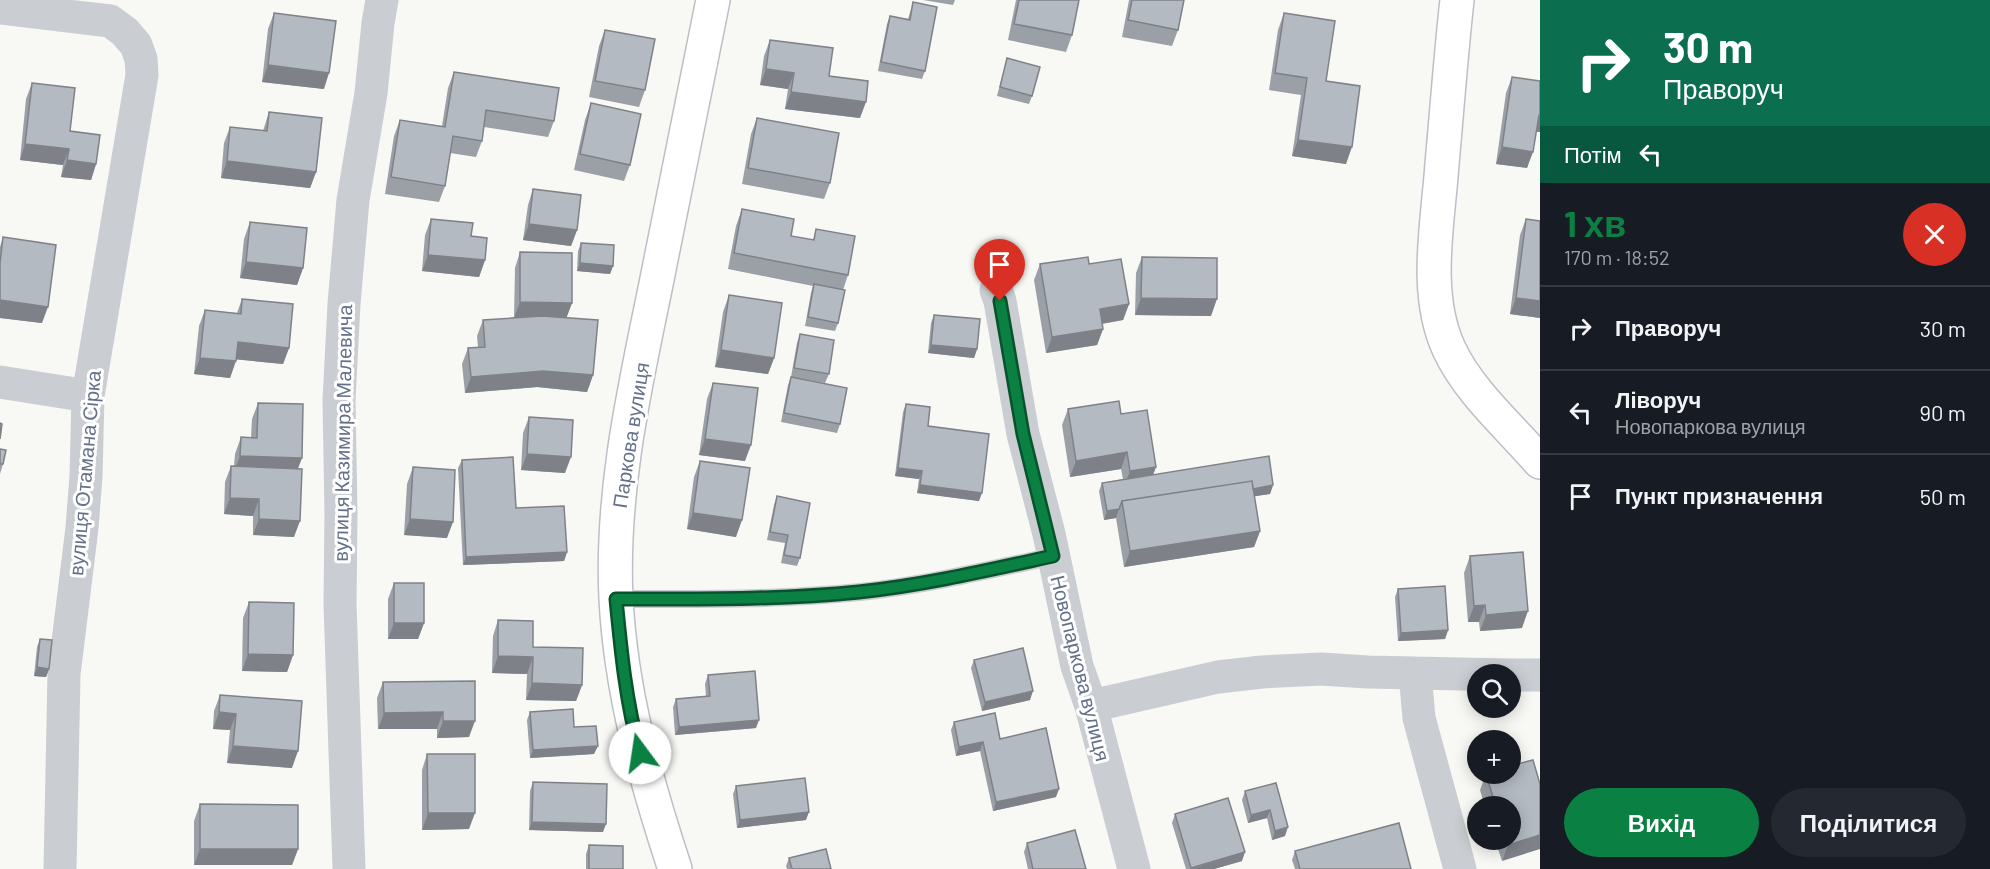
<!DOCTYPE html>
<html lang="uk">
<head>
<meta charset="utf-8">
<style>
  :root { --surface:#171b24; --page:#242831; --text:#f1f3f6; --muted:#9ea1a6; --line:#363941; --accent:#0b8043 }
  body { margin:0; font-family:Barlow,sans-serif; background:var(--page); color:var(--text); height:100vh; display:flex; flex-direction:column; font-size:22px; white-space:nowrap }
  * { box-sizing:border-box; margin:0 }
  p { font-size:20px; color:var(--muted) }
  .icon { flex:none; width:33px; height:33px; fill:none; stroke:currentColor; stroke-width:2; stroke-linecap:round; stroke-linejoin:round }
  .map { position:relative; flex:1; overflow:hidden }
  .drawer { display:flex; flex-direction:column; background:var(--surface); width:450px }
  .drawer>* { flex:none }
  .top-card { background:#0b6e4f; color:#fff; overflow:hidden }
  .controls { position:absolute; left:1467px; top:664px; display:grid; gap:12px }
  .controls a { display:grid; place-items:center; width:54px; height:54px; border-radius:50%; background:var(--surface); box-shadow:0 3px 15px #0003; font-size:30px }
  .pin { position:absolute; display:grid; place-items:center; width:51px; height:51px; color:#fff; margin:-62px -26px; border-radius:50% 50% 50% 0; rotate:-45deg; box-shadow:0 0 6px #0007 }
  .pin .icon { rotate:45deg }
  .me { position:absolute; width:66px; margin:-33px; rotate:346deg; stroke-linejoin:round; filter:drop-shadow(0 0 4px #0008) }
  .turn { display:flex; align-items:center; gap:21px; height:126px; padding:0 24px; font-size:27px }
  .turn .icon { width:78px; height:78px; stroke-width:2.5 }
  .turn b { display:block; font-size:42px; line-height:51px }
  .then { display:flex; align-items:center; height:57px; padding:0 24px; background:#0003; gap:12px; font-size:22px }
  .round { display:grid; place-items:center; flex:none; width:63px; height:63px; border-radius:32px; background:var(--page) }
  .overview { display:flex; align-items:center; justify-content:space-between; height:102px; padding:0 24px }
  h1 { font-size:36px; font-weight:700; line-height:45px; color:var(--accent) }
  .button { display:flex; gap:12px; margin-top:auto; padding:12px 24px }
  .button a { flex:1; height:69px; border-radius:36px; background:var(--accent); color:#fff; font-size:24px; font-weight:700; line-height:69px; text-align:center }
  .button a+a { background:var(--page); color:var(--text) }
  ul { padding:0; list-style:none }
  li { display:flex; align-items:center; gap:18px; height:84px; padding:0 24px; border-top:2px solid var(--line) }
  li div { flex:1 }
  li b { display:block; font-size:22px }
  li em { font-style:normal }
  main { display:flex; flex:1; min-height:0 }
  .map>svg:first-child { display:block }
</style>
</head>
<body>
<main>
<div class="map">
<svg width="1540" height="869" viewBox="0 0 1540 869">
  <rect width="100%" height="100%" fill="#f8f8f5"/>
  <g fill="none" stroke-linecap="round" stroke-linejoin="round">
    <g stroke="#bcbfc6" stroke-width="36">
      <path id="secondary" d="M1457 0C1451 54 1447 109 1442 164 1438 223 1423 293 1449 349 1469 392 1509 426 1540 462
        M675 869C646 781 621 693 616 599 611 495 633 395 654 294 673 196 693 98 713 0"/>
    </g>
    <path stroke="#cacdd1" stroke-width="18" d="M616 599C697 599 779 600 860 592 925 585 989 570 1054 556"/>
    <path stroke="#cacdd1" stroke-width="33" d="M0 8 110 21 125 32 136 45 141 59 142 75 88 396 86 476 82 528 64 674 60 869
      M996 290 1000 301 1023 434 1049 534 1077 666 1091 706 1134 869
      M0 382 88 396
      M1415 673 1419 718 1460 869
      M1510 675H1540
      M1091 706 1218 677 1262 672 1321 669 1368 672 1507 675
      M349 869 340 604 341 513 339 400 344 304 353 200 371 93 378 23 382 0"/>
    <use href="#secondary" stroke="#fff" stroke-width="33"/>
  </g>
  <path fill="#9ba0a7" d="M923 0H955L953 5Z
    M1016 0H1079L1072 35 1066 52 1008 40Z
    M1129 0H1184L1178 30 1172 46 1122 37Z
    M913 2 925 71 922 79 878 71 887 24 890 16 908 19Z
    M274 13 324 89 262 82 268 29Z
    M1284 13 1326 81 1346 164 1292 156 1301 95 1269 90 1278 30Z
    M605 30 645 90 639 107 589 97 599 46Z
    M770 40 829 76 860 118 785 109 788 89 760 85 764 56Z
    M1007 58 1032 96 1029 104 997 96Z
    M454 72 554 121 548 137 484 127 482 141 476 157 450 153 445 186 439 202 385 194 394 136 400 120 442 126 448 88Z
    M1512 77 1540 81V132H1536L1527 168 1496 164 1506 93Z
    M32 83 96 164 91 180 61 177 63 165 20 160 26 99Z
    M591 103 630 165 624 181 574 170 585 120Z
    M269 112 316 172 310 188 221 178 224 143 230 127 263 131Z
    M757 118 830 183 824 199 742 184 751 134Z
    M533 189 577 230 571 246 523 240 528 205Z
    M742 209 791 236 813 240 816 229 848 275 843 290 838 323 835 331 805 326 811 293 813 286 728 269 736 226Z
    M431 219 471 236 485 260 479 277 422 271 425 235Z
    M1526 219 1540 221V318L1510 314 1520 235Z
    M250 222 303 268 297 285 240 278 244 239Z
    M3 237 42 323 0 318V247Z
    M581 243 613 266 610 274 577 271 578 251Z
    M520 252 572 303 566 318 593 375 587 392 537 387 465 393 462 364 468 348 478 347 477 336 483 320 514 318 515 268Z
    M1142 257 1211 316 1135 315 1136 273Z
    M1040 264H1089L1129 304 1123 320 1102 324 1103 329 1097 345 1046 353 1034 280Z
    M729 295 774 358 768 374 715 367 723 312Z
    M242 299 289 348 283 364 236 359 230 378 194 374 199 326 205 310 237 313Z
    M934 315 977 349 974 358 928 353 931 323Z
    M800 334 829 374 825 383 791 377 797 343Z
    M791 377 840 424 837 433 781 422 788 385Z
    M713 383 745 461 699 455 707 399Z
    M258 403 298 469 294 537 253 535V516L224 514 225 482 231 466H234L235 454 241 437 251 438 252 419Z
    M906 404 928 426 979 501 917 493 919 479 895 476 903 412Z
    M1068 409 1121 414 1156 467 1153 474 1273 485 1270 494 1254 496 1260 531 1254 547 1124 567 1116 518 1104 520 1099 491 1102 483 1123 479 1121 469 1070 477 1062 425Z
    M529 417 565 473 521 470 523 433Z
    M0 449 3 464 0 474Z
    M462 460 567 552 564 561 463 565 458 468Z
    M700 461 736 537 687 529 694 477Z
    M413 467 447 538 404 535 407 484Z
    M777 496 800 558 797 566 781 563 785 543 767 540 774 505Z
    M1470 556 1522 628 1480 631 1479 622H1468L1464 573Z
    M394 583 424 623 418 639H388V599Z
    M1398 589 1448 630 1445 639 1398 641 1395 597Z
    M249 602 293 655 287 672 242 671 243 618Z
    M498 620 582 685 576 701 526 700 527 674 492 673 493 636Z
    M40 639 49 669 46 677 34 676 37 647Z
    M974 660 1030 700 982 711 971 668Z
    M708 675 756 728 675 735 673 707 676 699 706 696 705 684Z
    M475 681 469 737 437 738V729H378L377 698 383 682Z
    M220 695 292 768 227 763 230 730 213 729 214 711Z
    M530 712 574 727 594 754 530 758 527 720Z
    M954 722 1000 739 1056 797 993 811 980 751 956 756 951 730Z
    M427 754 469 829 422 830V770Z
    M1486 774 1540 784 1502 861 1495 840H1510V807H1485L1480 790Z
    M533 782 603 832 529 830 530 791Z
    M1276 783 1285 836 1272 840 1267 818 1248 823 1242 800 1245 791Z
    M736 786 806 820 737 828 733 794Z
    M200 804 298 849 292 865H194V821Z
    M1175 814 1242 861 1214 869H1186L1172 823Z
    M1027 843 1086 869H1028L1024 852Z
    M589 845 623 869H586V854Z
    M1295 851 1411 869H1295L1292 860Z
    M789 858 831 869H787L786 866Z"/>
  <path fill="#7e8288" d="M268 65 329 73 324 89 262 82Z
    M766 69 794 73 788 89 760 85Z
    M791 92 866 102 860 118 785 109Z
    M1539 115H1540V132L1533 131Z
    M1298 140 1352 147 1346 164 1292 156Z
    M25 144 69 149 63 165 20 160Z
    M1502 147 1533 152 1527 168 1496 164Z
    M67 160 96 164 91 180 61 177Z
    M227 161 316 172 310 188 221 178Z
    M529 224 577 230 571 246 523 240Z
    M428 255 485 260 479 277 422 271Z
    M246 262 303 268 297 285 240 278Z
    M580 263 613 266 610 274 577 271Z
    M1141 298 1217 299 1211 316 1135 315Z
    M1516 298 1540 301V318L1510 314Z
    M0 300 48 307 42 323 0 318Z
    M520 302 572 303 566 319 514 318Z
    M1129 304 1123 320 1094 325 1100 309Z
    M1103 329 1097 345 1046 353 1052 337Z
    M238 342 289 348 283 364 232 359Z
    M931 345 977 349 974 358 928 353Z
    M721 350 774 358 768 374 715 367Z
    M200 358 236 361 230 378 194 374Z
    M543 371 593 375 587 392 537 387 465 393 471 377Z
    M705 439 751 445 745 461 699 455Z
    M1127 452 1121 469 1070 477 1076 461Z
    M527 454 571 457 565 473 521 470Z
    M240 456 302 458 296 474 234 472Z
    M1156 467 1150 483 1124 487 1130 471Z
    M898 468 922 471 919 479 895 476Z
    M920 485 982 493 979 501 917 493Z
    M1273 485 1270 494 1125 516 1123 509Z
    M230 498 259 499 253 516 224 514Z
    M1119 509 1116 518 1104 520 1107 511Z
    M693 513 742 520 736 537 687 529Z
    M259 519 300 521 294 537 253 535Z
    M410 519 453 522 447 538 404 535Z
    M1260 531 1254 547 1124 567 1130 551Z
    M567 552 564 561 463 565 466 557Z
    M1485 605 1479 622H1468L1474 606Z
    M1528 611 1522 628 1480 631 1486 615Z
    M394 623H424L418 639H388Z
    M1448 630 1445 639 1398 641 1401 633Z
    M248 654 293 655 287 672 242 671Z
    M498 656 533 657 527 674 492 673Z
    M37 667 49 669 46 677 34 676Z
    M532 683 582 685 576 701 526 700Z
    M1033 691 1030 700 982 711 985 702Z
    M219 712 236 714 230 730 213 729Z
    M443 712 437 729H378L384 713Z
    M759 720 756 728 675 735 679 727Z
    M443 721H475L469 737 437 738Z
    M983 742 980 751 956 756 959 747Z
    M233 746 298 751 292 768 227 763Z
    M598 746 594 754 530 758 533 750Z
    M1059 789 1056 797 993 811 996 802Z
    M1270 810 1267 818 1248 823 1251 815Z
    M809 812 806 820 737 828 740 820Z
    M428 813H475L469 829 422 830Z
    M532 822 606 824 603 832 529 830Z
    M1288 827 1285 836 1272 840 1275 831Z
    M1540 835V849L1502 861 1508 845Z
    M200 849H298L292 865H194Z
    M1245 852 1242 861 1214 869H1191Z"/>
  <path fill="#b4bac2" stroke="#7e8288" stroke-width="1.5" d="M1019 0H1079L1072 35 1014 24Z
    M1132 0H1184L1178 30 1128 20Z
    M913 2 937 7 925 71 881 62 890 16 910 20Z
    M274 13 336 21 329 73 268 65Z
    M1284 13 1335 21 1326 81 1360 86 1352 147 1298 140 1307 78 1275 73Z
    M605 30 655 39 645 90 595 81Z
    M770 40 833 48 829 76 868 81 866 102 791 92 794 73 766 69Z
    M1007 58 1040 67 1032 96 1000 87Z
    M454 72 559 88 554 121 486 110 482 141 453 136 445 186 391 177 400 120 445 127Z
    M1512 77 1540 81V115H1539L1533 152 1502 147Z
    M32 83 75 88 70 131 100 135 96 164 67 160 69 149 25 144Z
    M591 103 641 114 630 165 580 154Z
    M269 112 322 118 316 172 227 161 230 127 267 131Z
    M757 118 839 133 830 183 748 168Z
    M533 189 581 195 577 230 529 224Z
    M742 209 794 219 791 236 814 240 816 229 855 236 848 275 734 253Z
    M431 219 473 223 471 236 487 238 485 260 428 255Z
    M1526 219 1540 221V301L1516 298Z
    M250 222 307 228 303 268 246 262Z
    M3 237 56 245 48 307 0 300V263Z
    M581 243 614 245 613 266 580 263Z
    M520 252 572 253V303L520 302Z
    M1088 257 1089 264 1121 259 1129 304 1100 309 1103 329 1052 337 1040 264Z
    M1142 257 1217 258V299L1141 298Z
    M814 284 845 290 838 323 808 317Z
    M729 295 782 303 774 358 721 350Z
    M242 299 293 304 289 348 238 342 236 361 200 358 205 310 241 314Z
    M934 315 980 319 977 349 931 345Z
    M542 316 598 320 593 375 543 371 471 377 468 348 485 347 483 320Z
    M800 334 834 340 829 374 794 368Z
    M791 377 847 388 840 424 784 413Z
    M713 383 758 388 751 445 705 439Z
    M1119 401 1121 414 1147 410 1156 467 1130 471 1127 452 1076 461 1068 409Z
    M258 403 303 404 302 458 240 456 241 437 257 438Z
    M906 404 930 407 928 426 989 434 982 493 920 485 922 471 898 468Z
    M529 417 573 420 571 457 527 454Z
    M0 423 2 424 0 439Z
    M0 449 6 450 3 464H0Z
    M1269 456 1273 485 1253 489 1252 481 1122 501 1119 509 1107 511 1102 483Z
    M513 457 516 508 564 506 567 552 466 557 462 460Z
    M700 461 750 468 742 520 693 513Z
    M231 466 302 469 300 521 259 519V499L230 498Z
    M413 467 455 470 453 522 410 519Z
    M1252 481 1260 531 1130 551 1122 501Z
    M777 496 810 503 800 558 784 555 788 535 770 532Z
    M1523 552 1528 611 1486 615 1485 605 1474 606 1470 556Z
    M394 583H424V623H394Z
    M1445 586 1448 630 1401 633 1398 589Z
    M249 602 294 603 293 655 248 654Z
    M498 620 533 621V647L583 648 582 685 532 683 533 657 498 656Z
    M40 639 52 640 49 669 37 667Z
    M1023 648 1033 691 985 702 974 660Z
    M755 671 759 720 679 727 676 699 710 696 708 675Z
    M475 681V721H443V712L384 713 383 682Z
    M220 695 302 701 298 751 233 746 236 714 219 712Z
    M573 709 574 727 596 726 598 746 533 750 530 712Z
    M995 713 1000 739 1046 728 1059 789 996 802 983 742 959 747 954 722Z
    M427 754H475V813H428Z
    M1533 760 1540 784V835L1508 845 1506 840H1510V807H1496L1486 774H1510V766Z
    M805 778 809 812 740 820 736 786Z
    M533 782 607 784 606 824 532 822Z
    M1276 783 1288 827 1275 831 1270 810 1251 815 1245 791Z
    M1228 798 1245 852 1191 868 1175 814Z
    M200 804 298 805V849H200Z
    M1399 823 1411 869H1300L1295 851Z
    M1075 830 1086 869H1033L1027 843Z
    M589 845 623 846V869H589Z
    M826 849 831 869H792L789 858Z"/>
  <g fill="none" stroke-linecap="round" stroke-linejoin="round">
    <g stroke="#07532c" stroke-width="15">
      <path id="route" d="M640 753C626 703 621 651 616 599 697 599 779 600 859 592 925 585 989 570 1053 556L1023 434 1000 301"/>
    </g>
    <use href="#route" stroke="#0b8043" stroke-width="10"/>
  </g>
  <g text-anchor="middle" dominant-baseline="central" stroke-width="6" stroke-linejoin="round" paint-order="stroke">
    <g font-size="20" fill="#647189" stroke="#fff">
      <text transform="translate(342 433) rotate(-89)">вулиця Казимира Малевича</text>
      <text transform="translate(630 435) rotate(-81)">Паркова вулиця</text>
      <text transform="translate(84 473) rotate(-85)">вулиця Отамана Сірка</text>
      <text transform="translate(1081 668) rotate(76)">Новопаркова вулиця</text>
    </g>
  </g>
</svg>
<div class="controls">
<a><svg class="icon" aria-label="search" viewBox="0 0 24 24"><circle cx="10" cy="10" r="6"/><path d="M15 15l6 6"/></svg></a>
<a>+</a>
<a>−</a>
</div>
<div class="pin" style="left:1000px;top:301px;background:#d93025"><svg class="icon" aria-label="arrive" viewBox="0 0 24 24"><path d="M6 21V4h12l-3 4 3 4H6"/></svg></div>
<svg class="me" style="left:640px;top:753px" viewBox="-20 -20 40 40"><circle r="19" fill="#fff"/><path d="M0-13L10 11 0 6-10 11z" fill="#0b8043"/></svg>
</div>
<section class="drawer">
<div class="top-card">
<div class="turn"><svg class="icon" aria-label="right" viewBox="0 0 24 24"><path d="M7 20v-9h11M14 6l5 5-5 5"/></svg><div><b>30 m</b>Праворуч</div></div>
<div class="then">Потім<svg class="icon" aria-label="left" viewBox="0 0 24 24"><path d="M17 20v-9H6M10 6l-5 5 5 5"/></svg></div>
</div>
<div class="overview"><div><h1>1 хв</h1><p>170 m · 18:52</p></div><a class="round" style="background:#d93025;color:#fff"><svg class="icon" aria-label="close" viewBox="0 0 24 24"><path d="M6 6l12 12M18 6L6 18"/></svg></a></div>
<ul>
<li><svg class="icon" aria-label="right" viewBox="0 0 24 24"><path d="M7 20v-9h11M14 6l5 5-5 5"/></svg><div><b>Праворуч</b></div><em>30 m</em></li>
<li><svg class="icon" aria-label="left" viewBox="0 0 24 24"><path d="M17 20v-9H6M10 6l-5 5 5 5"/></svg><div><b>Ліворуч</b><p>Новопаркова вулиця</p></div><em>90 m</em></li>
<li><svg class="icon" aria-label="arrive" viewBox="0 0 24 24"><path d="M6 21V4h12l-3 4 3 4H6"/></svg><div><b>Пункт призначення</b></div><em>50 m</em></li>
</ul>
<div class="button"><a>Вихід</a><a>Поділитися</a></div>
</section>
</main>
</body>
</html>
